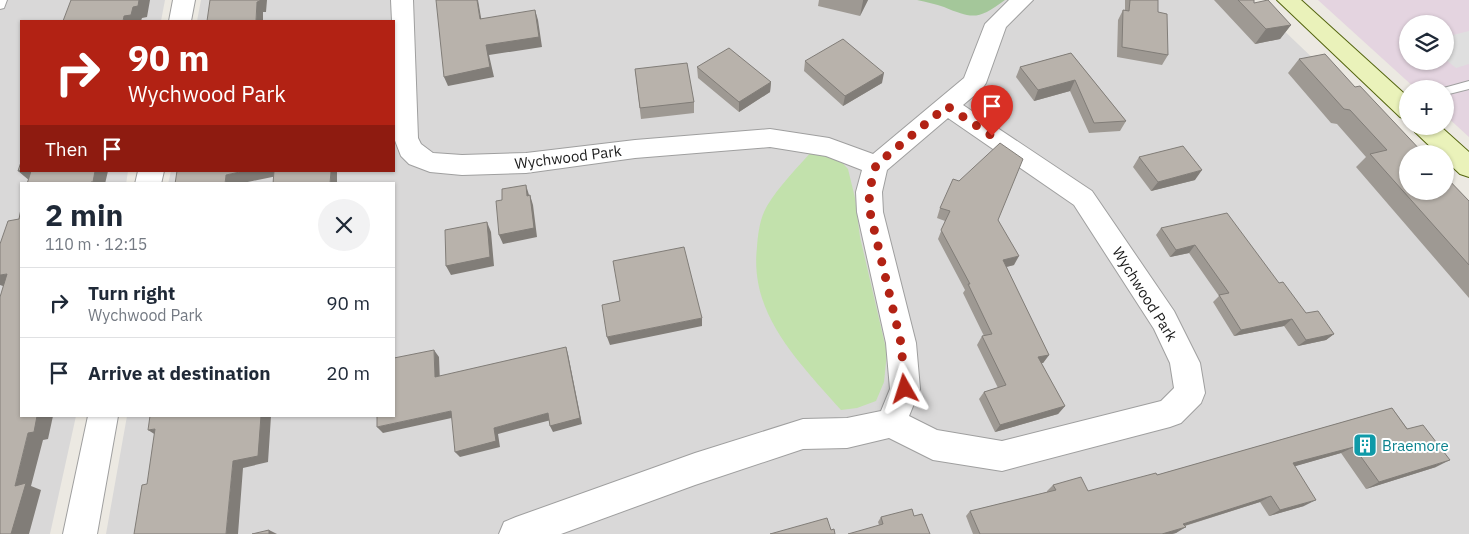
<!DOCTYPE html>
<html lang="en">
<head>
<meta charset="utf-8">
<style>
  :root { --surface:#fff; --page:#f2f2f3; --text:#1f2937; --muted:#747a83; --line:#e0e1e3 }
  body { margin:0; font-family:"IBM Plex Sans",sans-serif; background:var(--page); color:var(--text); height:100vh; display:flex; flex-direction:column; font-size:19px; white-space:nowrap }
  * { box-sizing:border-box; margin:0 }
  p { font-size:16px; color:var(--muted) }
  .icon { flex:none; width:28px; height:28px; fill:none; stroke:currentColor; stroke-width:2; stroke-linecap:round; stroke-linejoin:round }
  .map { position:relative; flex:1; overflow:hidden }
  .drawer { position:absolute; left:20px; top:182px; width:375px; height:235px; display:flex; flex-direction:column; background:var(--surface); border-radius:0px; box-shadow:0 1px 4px #0004 }
  .drawer>* { flex:none }
  .hud { position:absolute; left:20px; top:20px; width:375px; height:152px; border-radius:0px; box-shadow:0 1px 4px #0004; background:#b22214; color:#fff; overflow:hidden }
  .fabs { position:absolute; left:1399px; top:15px; display:grid; gap:10px }
  .fabs a { display:grid; place-items:center; width:55px; height:55px; border-radius:50%; background:var(--surface); box-shadow:0 1px 4px #0004; font-size:25px }
  .pin { position:absolute; display:grid; place-items:center; width:42px; height:42px; color:#fff; margin:-51px -21px; border-radius:50% 50% 50% 0; rotate:-45deg; box-shadow:0 0 5px #0007 }
  .pin .icon { rotate:45deg }
  .me { position:absolute; width:55px; margin:-28px; rotate:354deg; stroke-linejoin:round; filter:drop-shadow(0 0 4px #0008) }
  .turn { display:flex; align-items:center; gap:18px; height:105px; padding:0 25px; font-size:22px }
  .turn .icon { width:65px; height:65px; stroke-width:2.5 }
  .turn b { display:block; font-size:35px; line-height:42px }
  .then { display:flex; align-items:center; height:48px; padding:0 25px; background:#0003; gap:10px; font-size:19px }
  .round { display:grid; place-items:center; flex:none; width:52px; height:52px; border-radius:26px; background:var(--page) }
  .head { display:flex; align-items:center; justify-content:space-between; height:85px; padding:0 25px }
  h1 { font-size:30px; font-weight:800; line-height:38px }
  ul { padding:0; list-style:none }
  li { display:flex; align-items:center; gap:15px; height:70px; padding:0 25px; border-top:1px solid var(--line) }
  li div { flex:1 }
  li b { display:block; font-size:19px }
  li em { font-style:normal }
  .map>svg:first-child { display:block }
</style>
</head>
<body>
<div class="map">
<svg width="1469" height="534" viewBox="0 0 1469 534">
  <rect width="100%" height="100%" fill="#ece9e2"/>
  <path fill="#d9d8d8" d="M0 0H165L161 21H21V171H128L126 184H21V416H76L50 534H0Z
    M201 0H1252L1413 154H1408V191H1445L1469 207V534H106L127 416H394V184H168L171 171H394V21H197Z"/>
  <path fill="#e4d4e0" fill-rule="evenodd" d="M1318 0H1469V137L1445 115V89H1416ZM1408 24H1445V61H1408Z"/>
  <path fill="#c2e1ac" d="M813 150 836 156 848 169 855 198 860 237 887 353 884 382 876 401 857 408 841 410C800 363 749 315 757 247 758 233 760 218 767 206 779 186 797 168 813 150Z"/>
  <path fill="#a4c79a" d="M917 0H1005C978 20 973 19 944 7 936 4 926 2 917 0Z"/>
  <path fill="#dfdfdf" d="M1469 31V64L1456 68 1445 59V37Z"/>
  <g fill="none" stroke-linecap="round" stroke-linejoin="round">
    <g stroke="#9f9f9f" stroke-width="2">
      <path id="lane" d="M0 0H7L4 8 0 9Z
        M1469 81V89L1445 95V89H1440Z"/>
    </g>
    <g stroke="#9f9f9f" stroke-width="2">
      <path id="street" d="M173 0H195L191 21H169Z
        M391 0H413L418 138 421 144 433 153 462 155 526 153 635 140 770 129 829 138 873 154 964 78 985 24 1009 0H1033L1006 27 986 83 982 89 963 105 1092 191 1174 311 1200 363 1205 393 1201 403 1181 423 1170 427 1002 471 933 460 889 438 847 448 803 449 695 485 561 534H499L504 522 516 517 695 453 803 419 847 418 881 411 890 389 886 343 857 212 856 192 862 170 826 156 770 147 635 158 526 173 462 175 430 172 409 164 401 156 394 138V21H392ZM948 118 1074 205 1154 329 1170 363 1174 388 1161 401 1002 441 937 430 909 416 920 389 916 343 883 212 882 192 887 170Z
        M138 171H164L161 184H135Z
        M88 416H118L97 534H63Z"/>
    </g>
    <g stroke="#54650f" stroke-width="2">
      <path id="secondary" d="M1277 0H1301L1408 97V120L1400 117Z
        M1412 126H1440L1469 152V177L1460 174 1445 160V154H1438L1415 132Z"/>
    </g>
    <use href="#lane" fill="#fff" fill-rule="evenodd"/>
    <use href="#street" fill="#fff" fill-rule="evenodd"/>
    <use href="#secondary" fill="#eaf2ba" fill-rule="evenodd"/>
  </g>
  <path fill="#9e9993" d="M819 0H868L860 16 818 6Z
    M1125 0H1158V12L1168 55 1162 65 1117 57 1118 20 1123 10H1125Z
    M1214 0H1254V3L1291 25 1280 39 1255 44Z
    M1071 53 1126 121 1120 131 1089 133 1070 91 1034 101 1016 77 1020 67Z
    M1299 59 1355 87 1469 201V298L1356 167 1366 157 1337 124 1331 123 1288 73Z
    M805 61 882 83 843 106 804 71Z
    M697 67 771 82 770 92 739 112 698 78Z
    M635 69 694 102V113L641 119Z
    M1139 157 1195 180 1151 191 1133 167Z
    M940 208 998 220 1014 265 1006 267 1049 355 1043 363H1041L1065 406 1058 414 995 432 979 399 984 392 998 388 977 345 982 336H984L963 293 965 290 938 239 945 221 937 218Z
    M1161 228 1279 283 1306 313 1334 334 1326 340 1298 346 1284 326 1234 336 1213 302 1219 296 1189 253 1170 257 1156 235Z
    M1392 408 1436 467 1366 489 1341 453 1295 466 1304 506 1269 516 1260 502 1185 526 1176 533 1172 534H973L966 516 970 511 1047 492V491L1053 485 1088 491 1157 475Z
    M914 516 879 525 878 522 881 517Z"/>
  <path fill="#817d78" d="M139 0H150L147 17 142 18 141 21H123L124 16Z
    M260 0H267L266 12H263V21H256L257 2Z
    M477 0H478L483 29 480 19Z
    M863 0H868L860 16 863 1Z
    M535 10 538 20 542 47 489 55 494 77 448 86 444 77 486 45Z
    M1291 25 1280 39 1255 44 1266 29Z
    M884 73 882 83 843 106 845 96Z
    M1075 80 1070 91 1034 101 1038 90Z
    M771 82 770 92 739 112V102Z
    M21 170V171H34L30 181 18 171Z
    M1202 170 1195 180 1151 191 1158 182Z
    M95 171H108L105 184H90Z
    M244 171H279L282 175 238 184H225L226 175Z
    M331 171H337V184H330Z
    M526 185 529 195 527 196Z
    M530 195 533 205 537 237 503 244 499 235Z
    M487 222 491 232 494 266 451 275 446 266Z
    M1195 245 1189 253 1170 257 1176 250Z
    M1019 256 1014 265 998 269 1003 260Z
    M7 274 21 283 3 286 0 285V275Z
    M702 318V326L610 345 607 337Z
    M1292 319 1284 326 1234 336 1241 330Z
    M1334 334 1326 340 1298 346 1306 340Z
    M566 347 568 354 582 424 553 432 550 426Z
    M434 350 439 357 440 383 435 377Z
    M1049 355 1043 363 1032 365 1038 357Z
    M1065 406 1058 414 995 432 1000 425Z
    M451 411 456 417 383 433 377 427Z
    M548 413 551 420 498 434 500 447 460 457 455 452 494 428Z
    M37 416H53L48 439 43 440 31 486 41 490 29 534H11L15 486 28 433Z
    M261 416H271L268 462 243 468 238 534H226L233 461Z
    M155 429 159 437 148 430Z
    M1354 447 1341 453 1282 470 1293 463Z
    M1450 460 1436 467 1366 489 1379 482Z
    M1271 496 1260 502 1174 529 1183 524Z
    M1316 500 1304 506 1269 516 1280 510Z
    M1186 527 1176 533 1172 534H1162Z
    M269 530 277 534H269Z"/>
  <path fill="#b8b2ab" stroke="#817d78" d="M71 0H139L138 6 133 7 131 15 124 16 123 21H63Z
    M210 0H260V1L257 2 256 21H207Z
    M436 0H477L480 19 535 10 539 37 486 45 490 67 444 77Z
    M1130 0H1158V12L1167 14 1168 55 1122 47 1123 10 1129 11Z
    M1238 0H1254V3L1268 0 1291 25 1266 29Z
    M843 39 884 73 845 96 805 61Z
    M729 48 771 82 739 102 697 67Z
    M1071 53 1126 121 1094 123 1075 80 1038 90 1020 67Z
    M1325 54 1355 87 1360 86 1424 154H1408V191H1445V176L1469 201V265L1370 154 1387 150 1350 110 1344 109 1299 59Z
    M687 63 694 102 640 108 635 69Z
    M1000 143 1023 159 998 220 1019 256 1003 260 1049 355 1038 357 1065 406 1000 425 984 392 1006 385 982 336 992 334 968 284H970L941 230 950 211 940 208 953 179 959 181Z
    M1183 146 1202 170 1158 182 1139 157Z
    M21 162V170L18 171Z
    M31 171H95L93 182H91L90 184H27Z
    M177 171H244L226 175 225 184H175Z
    M274 171H331L330 184H273Z
    M526 185 527 196 530 195 534 228 499 235 496 201 502 200V189Z
    M21 209V416H37L34 432 28 433 15 486 26 483 11 534H0V297L7 274 0 275V244L8 221 19 219Z
    M1227 213 1279 283 1283 282 1306 313 1318 311 1334 334 1306 340 1292 319 1241 330 1219 295 1229 293 1195 245 1176 250 1161 228Z
    M487 222 490 257 446 266 445 230Z
    M684 247 702 318 607 337 602 305 620 301 613 261Z
    M566 347 580 418 550 426 548 413 494 428 496 441 455 452 451 411 377 427V416H394V358L434 350 435 377Z
    M1392 408 1407 429 1423 425 1450 460 1379 482 1354 447 1293 463 1316 500 1280 510 1271 496 1183 524 1186 527 1162 534H980L970 511 1056 490 1053 485 1081 477 1088 491 1156 473 1157 475Z
    M150 416H261L258 456 233 461 226 534H134L142 485 147 484 155 429 148 430Z
    M912 509 914 516 922 514 930 534H848L883 524 881 517Z
    M827 518 831 530 834 529 835 534H770Z
    M269 530V534H252Z"/>
  <g fill="none" stroke-linecap="round" stroke-linejoin="round">
    <path stroke="#b22214" stroke-width="9" stroke-dasharray="0 16.2" d="M905 389 901 343 870 212 869 192 876 165 947 106 992 136"/>
  </g>
  <defs>
    <g id="building-square" transform="scale(1.25)"><rect x="-9" y="-9" width="18" height="18" rx="4" fill="#0f9aa8" stroke="#fff"/><path d="M-4-6H4V6H1V3H-1V6H-4ZM-2.5-4.3h1.7v1.8h-1.7ZM.8-4.3h1.7v1.8H.8ZM-2.5-1h1.7V.8h-1.7ZM.8-1h1.7V.8H.8Z" fill="#fff"/></g>
  </defs>
  <g fill-rule="evenodd">
    <use href="#building-square" x="1365" y="445"/>
  </g>
  <g text-anchor="middle" dominant-baseline="central" stroke-width="4" stroke-linejoin="round" paint-order="stroke">
    <g font-size="15" fill="#1b1b1b" stroke="#fff">
      <text transform="translate(568 157) rotate(-7)">Wychwood Park</text>
      <text transform="translate(1145 294) rotate(58)">Wychwood Park</text>
    </g>
    <g font-size="15" fill="#0d838f" stroke="#fff" text-anchor="start">
      <text x="1382" y="445">Braemore</text>
    </g>
  </g>
</svg>
<div class="fabs">
<a><svg class="icon" aria-label="layers" viewBox="0 0 24 24"><path d="M12 4l9 5-9 5-9-5zM3 14l9 5 9-5"/></svg></a>
<a>+</a>
<a>−</a>
</div>
<div class="pin" style="left:992px;top:136px;background:#d93025"><svg class="icon" aria-label="arrive" viewBox="0 0 24 24"><path d="M6 21V4h12l-3 4 3 4H6"/></svg></div>
<svg class="me" style="left:905px;top:389px" viewBox="-20 -20 40 40"><path d="M0-17L14 15 0 8-14 15z" fill="#b22214" stroke="#fff" stroke-width="4"/></svg>
<div class="hud">
<div class="turn"><svg class="icon" aria-label="right" viewBox="0 0 24 24"><path d="M7 20v-9h11M14 6l5 5-5 5"/></svg><div><b>90 m</b>Wychwood Park</div></div>
<div class="then">Then<svg class="icon" aria-label="arrive" viewBox="0 0 24 24"><path d="M6 21V4h12l-3 4 3 4H6"/></svg></div>
</div>
<section class="drawer">
<div class="head"><div><h1>2 min</h1><p>110 m · 12:15</p></div><a class="round"><svg class="icon" aria-label="close" viewBox="0 0 24 24"><path d="M6 6l12 12M18 6L6 18"/></svg></a></div>
<ul>
<li><svg class="icon" aria-label="right" viewBox="0 0 24 24"><path d="M7 20v-9h11M14 6l5 5-5 5"/></svg><div><b>Turn right</b><p>Wychwood Park</p></div><em>90 m</em></li>
<li><svg class="icon" aria-label="arrive" viewBox="0 0 24 24"><path d="M6 21V4h12l-3 4 3 4H6"/></svg><div><b>Arrive at destination</b></div><em>20 m</em></li>
</ul>
</section>
</div>
</body>
</html>
